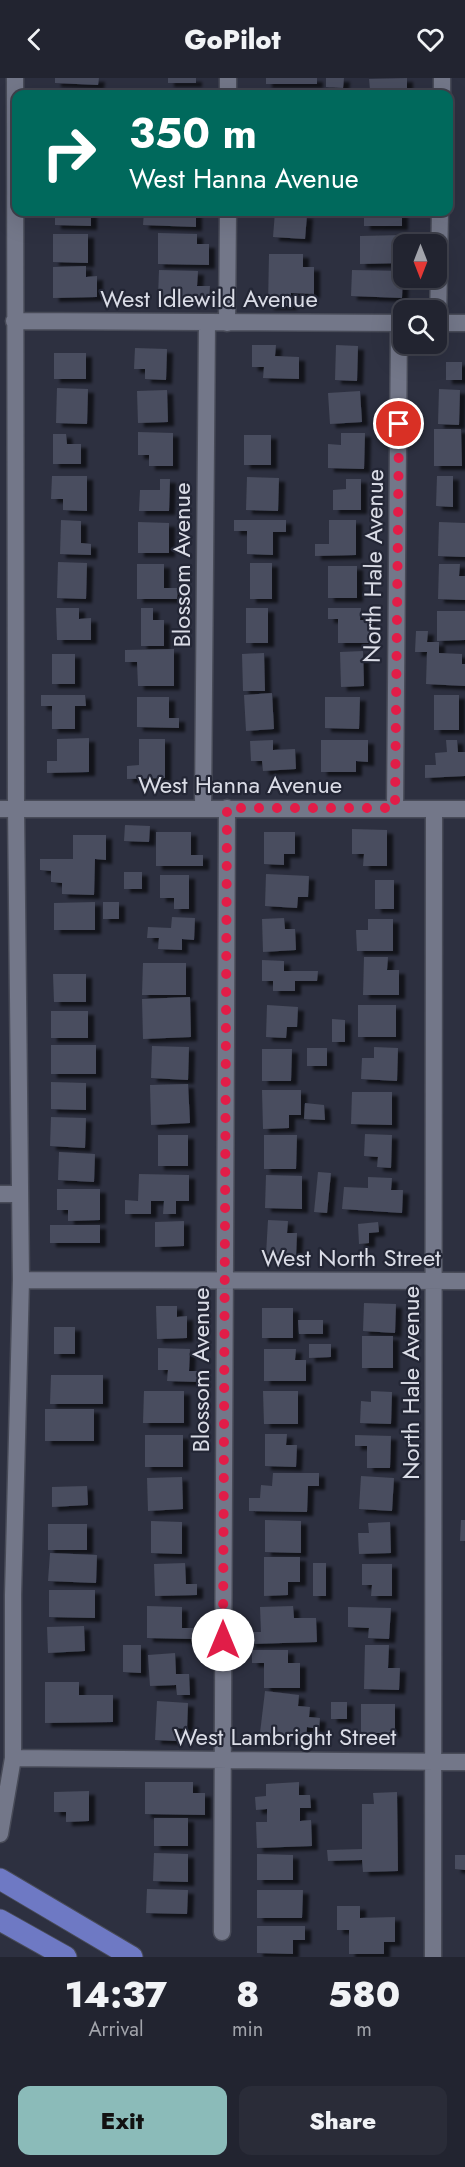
<!DOCTYPE html>
<html lang="en">
<head>
<meta charset="utf-8">
<style>
  :root { --surface:#222430; --page:#2a2c38; --text:#f1f3f6; --muted:#a2a4ab; --line:#3f414c; --accent:#8bbbb9 }
  body { margin:0; font-family:Jost,sans-serif; background:var(--page); color:var(--text); height:100vh; display:flex; flex-direction:column; font-size:22px; white-space:nowrap }
  * { box-sizing:border-box; margin:0 }
  p { font-size:20px; color:var(--muted) }
  .icon { flex:none; width:33px; height:33px; fill:none; stroke:currentColor; stroke-width:2; stroke-linecap:round; stroke-linejoin:round }
  .map { position:relative; height:1879px; overflow:hidden }
  .side { display:flex; flex-direction:column; background:var(--surface); flex:1 }
  .side>* { flex:none }
  .banner { position:absolute; left:12px; top:12px; width:441px; height:126px; border-radius:12px; box-shadow:0 6px 24px #0002,0 0 0 2px var(--line); background:#00695c; color:#fff; overflow:hidden }
  .needle { width:39px; rotate:180deg }
  .controls { position:absolute; left:393px; top:156px; display:grid; gap:12px }
  .controls a { display:grid; place-items:center; width:54px; height:54px; border-radius:12px; background:var(--surface); box-shadow:0 6px 24px #0002,0 0 0 2px var(--line); font-size:30px }
  .pin { position:absolute; display:grid; place-items:center; width:51px; height:51px; color:#fff; margin:-26px; border:3px solid #fff; border-radius:50%; box-shadow:0 2px 6px #0007 }
  .me { position:absolute; width:66px; margin:-33px; rotate:0deg; stroke-linejoin:round; filter:drop-shadow(0 0 4px #0008) }
  .turn { display:flex; align-items:center; gap:21px; height:126px; padding:0 18px; font-size:27px }
  .turn .icon { width:78px; height:78px; stroke-width:2.5 }
  .turn b { display:block; font-size:42px; line-height:51px }
  .eta { display:flex; justify-content:space-evenly; align-items:center; height:102px; text-align:center }
  .eta b { font-size:36px; font-weight:800; line-height:42px }
  .button { display:flex; gap:12px; margin-top:auto; padding:12px 18px }
  .button a { flex:1; height:69px; border-radius:12px; background:var(--accent); color:#111; font-size:24px; font-weight:800; line-height:69px; text-align:center }
  .button a+a { background:var(--page); color:var(--text) }
  header { display:flex; justify-content:space-between; align-items:center; height:78px; padding:0 18px; background:var(--surface); font-size:27px; font-weight:800 }
  .map>svg:first-child { display:block }
</style>
</head>
<body>
<header><svg class="icon" aria-label="back" viewBox="0 0 24 24"><path d="M15 5l-7 7 7 7"/></svg>GoPilot<svg class="icon" aria-label="heart" viewBox="0 0 24 24"><path d="M12 20l-8-8c-3-5 5-10 8-4 3-6 11-1 8 4z"/></svg></header>
<div class="map">
<svg width="465" height="1879" viewBox="0 0 465 1879">
  <defs>
    <filter id="shadow"><feDropShadow dx="6" dy="4" stdDeviation="1.5" flood-color="#0009"/></filter>
  </defs>
  <rect width="100%" height="100%" fill="#2d3040"/>
  <path fill="#494d5e" filter="url(#shadow)" d="M55 0H99L98 7 55 5Z
    M168 0H196V5H168Z
    M266 0H317V6H266Z
    M326 0H344L343 10 326 9Z
    M407 0V16H358L357 12H370L369 1Z
    M55 12 99 13 98 16H55Z
    M157 12 193 14V16H157Z
    M55 134H91V148L55 147Z
    M144 134H196V149L143 147Z
    M275 134H296V136L307 137 305 161 273 159Z
    M364 134H402V148H364Z
    M158 155 197 156V166H209V187L158 186Z
    M53 156H88V185L53 184Z
    M403 157V185L360 186V158Z
    M269 176H303V189H314V216L291 215V228H268Z
    M86 188V199L97 198V219L53 220V189Z
    M159 192 198 193 197 208H210L209 222 158 220Z
    M352 192 403 193 402 220 351 218Z
    M252 267H276L275 278 299 279V301L263 300 264 289H252Z
    M336 267 358 268 357 303 335 302Z
    M135 270 167 271 166 302 145 301V291H134Z
    M54 275H86V301H54Z
    M446 284H462V302H446Z
    M57 310 88 311 87 346 56 345Z
    M439 311 460 312 459 347 438 346Z
    M167 312 168 344 138 345 137 313Z
    M360 313 362 344 330 346 328 315Z
    M434 351H461L462 388H434Z
    M138 354 173 355V388H149V377H138Z
    M341 355H365L364 391 328 390V366L341 367Z
    M53 356H66L67 366H81V386H53Z
    M244 357H271V387H244Z
    M52 398H87V433L63 432V421H51Z
    M437 398H453V429L436 428Z
    M247 399 279 400 278 433 246 432Z
    M160 401H170L169 433H139L140 412H160Z
    M346 401H361V432H333V412L346 411Z
    M61 442 81 443V465L91 466V477L60 476Z
    M234 442H286V454H273V477L247 476V453H234Z
    M329 442H356V477L315 478V466H329Z
    M138 444 169 445V475H138Z
    M439 444 465 445V479L438 478Z
    M58 484 87 485 86 521 57 520Z
    M250 485H272V521H250Z
    M137 486H164V510H178L177 521H137Z
    M439 486H460L459 498H465V522L438 521Z
    M328 488H357V520H328Z
    M56 530H79V541L91 540V562H57Z
    M141 530H153V542H164V568H141Z
    M246 530H268V565H246Z
    M328 530H361L360 542H371V565H338V541H328Z
    M437 533H465V562L437 563Z
    M416 553H428L427 564H439V575L462 576V586H465V608L426 606 427 574H415Z
    M174 571V608H138L137 584H125V572Z
    M363 573 364 608 341 609 340 574Z
    M264 575 265 613H243L242 576Z
    M52 576H75V606H52Z
    M272 615 274 651 246 653 244 617Z
    M41 617H85L86 628H75V651H52V628H41Z
    M434 617H459V652H434Z
    M137 619H169V640H179V650L137 649Z
    M325 619H360L359 651 325 650Z
    M89 660V694L47 695V683H57V661Z
    M139 661H165V700L127 701V688L139 687Z
    M273 662V672L295 671 296 691 263 693 262 683H251L250 663Z
    M321 662H368V684L356 683V694H321Z
    M446 662H457L458 674H465V698L425 700V687H436L435 675 447 674Z
    M125 747 150 748 149 764 124 763Z
    M352 751 387 752V788H363L364 776H352Z
    M156 754H191V777H203V788H156Z
    M264 754H295V776H284V787L264 786Z
    M73 757H106V782L95 781 94 817 62 816V805L51 804V793L40 792V781H73Z
    M124 794H142V811H124Z
    M266 796 309 798 308 819H298L297 830 265 828Z
    M160 797H189V831H174V820H160Z
    M375 802H394V831H375Z
    M95 824V852H54V825Z
    M103 824H119V841H103Z
    M172 839 195 840 194 862 182 861V872L158 871 159 860H147L148 849 171 850Z
    M284 840 285 851H295L296 872 263 874 262 841Z
    M368 841H393V873H357L356 852H368Z
    M364 879H388L387 892H399V917H363Z
    M262 882 284 883V893H318L317 903H295V913H273V903H262Z
    M143 885H186V917H142Z
    M53 896H86V924H54Z
    M190 919 191 959 143 961 142 921Z
    M267 927 298 929 297 949H287L286 960 266 959Z
    M358 927H396V959H358Z
    M51 933H88V960H51Z
    M332 941 345 942V964H332Z
    M51 967H96V996H51Z
    M152 968 189 969 188 1002 151 1000Z
    M374 969 398 970 397 1003 361 1001 362 980H374Z
    M307 970H327V988H307Z
    M262 971H292L291 1003H262Z
    M51 1004 86 1005V1032L51 1031Z
    M188 1006 190 1045 151 1047 150 1007Z
    M262 1012H301V1037H289V1050L263 1051Z
    M352 1014H392V1047L351 1046Z
    M305 1025 324 1027 325 1042 304 1041Z
    M51 1039 86 1040 85 1070 50 1068Z
    M365 1056 392 1057 391 1090 377 1089 378 1079 364 1078Z
    M158 1057H188V1088H158Z
    M264 1057H297L296 1091H264Z
    M59 1074 95 1076 94 1104 58 1102Z
    M318 1094 331 1095 327 1135 314 1134Z
    M139 1096 189 1097V1123H176V1136H163L164 1123H151V1136H125V1122L138 1123Z
    M266 1097 302 1098V1131L265 1130Z
    M368 1099 392 1100 391 1112H403L402 1135 342 1131 344 1109 368 1110Z
    M57 1111H100V1142L68 1143V1132H57Z
    M268 1142 288 1143 287 1155H297L296 1179 266 1177Z
    M184 1143V1168L155 1169V1144Z
    M378 1144 379 1154 369 1155V1165L359 1166 358 1146Z
    M50 1147H100V1165H50Z
    M364 1225 396 1226 395 1255 363 1253Z
    M156 1228H177V1239L187 1238V1260L157 1261Z
    M262 1230H293V1260H262Z
    M298 1242H323V1256H299Z
    M54 1249H75V1276H54Z
    M362 1258H393V1290H362Z
    M309 1266H331V1279L309 1280Z
    M158 1270 190 1271 189 1293H199V1304L167 1303 168 1292H158Z
    M264 1271H296L295 1282H306V1303H264Z
    M51 1297H103V1326H50Z
    M144 1313H184V1345H143Z
    M263 1313H298V1346H264Z
    M371 1313 392 1314 391 1346 360 1345 361 1323 371 1324Z
    M45 1331H94V1363H45Z
    M265 1356H287L286 1367H297L296 1389 265 1388Z
    M145 1357H183V1389H145Z
    M355 1357 391 1358 390 1390H367V1368H355Z
    M273 1395H319V1408H308L307 1434 249 1433V1420H260L261 1407 272 1408Z
    M361 1398 394 1400 392 1433 359 1431Z
    M182 1399 183 1431 148 1433 147 1400Z
    M87 1408 88 1427 52 1429V1409Z
    M265 1442 301 1443V1475L265 1474Z
    M461 1442H465V1463H460Z
    M151 1443 182 1444V1476L151 1475Z
    M390 1444 391 1475 359 1476 358 1455H369L368 1445Z
    M48 1446H87V1472H48Z
    M50 1475 97 1477 96 1505 48 1503Z
    M264 1479H300V1504H288V1517L264 1518Z
    M185 1485 186 1506H197V1517L155 1518 154 1486Z
    M313 1485H326V1518H313Z
    M362 1486H392V1518H371L372 1507H362Z
    M49 1512H95V1540L49 1539Z
    M147 1528 182 1529V1550H194L193 1561 147 1560Z
    M293 1528 294 1540H316L317 1564 250 1566 249 1554H261L260 1529Z
    M348 1529 391 1530 389 1561 368 1560 369 1550 348 1549Z
    M84 1548 85 1573 48 1575 47 1549Z
    M123 1567H141V1595L123 1594Z
    M365 1567H389L388 1590H400L399 1612 364 1611Z
    M252 1572H288V1585H300V1610H264V1585H252Z
    M175 1575 176 1596H189L190 1617H177L176 1607 150 1608 148 1577Z
    M45 1604H79V1617H113V1644L45 1645Z
    M265 1613 299 1617 298 1628 310 1629 309 1639 320 1640 319 1651 307 1649 306 1660 260 1655Z
    M157 1623 188 1625 187 1651 176 1650V1663L155 1662Z
    M331 1624H347V1641H331Z
    M361 1626H395V1655H361Z
    M145 1704H193V1715H205V1737L145 1736Z
    M299 1704V1717H310L311 1730H300V1743L311 1742 312 1768 257 1770 256 1744H267V1731L256 1732 255 1719 266 1718V1706Z
    M89 1713V1743L66 1744V1734H54V1714Z
    M397 1714 398 1793 363 1794 362 1782 328 1783 327 1772 362 1771V1726H374L373 1715Z
    M154 1740H188V1768H154Z
    M154 1775 188 1776V1804L153 1803Z
    M257 1776 293 1777V1802H257Z
    M455 1777H465V1792L455 1791Z
    M147 1811 188 1812 187 1836 146 1835Z
    M257 1812H303L302 1840H257Z
    M337 1828H360V1840L395 1839V1864H384V1876H349V1852H337Z
    M257 1848H305V1862H293V1876L257 1875Z"/>
  <g fill="none" stroke-linecap="round" stroke-linejoin="round">
    <g stroke="#484b58" stroke-width="19">
      <path id="minor" d="M228 16V0
        M442 16V0
        M14 243 404 245
        M227 245 228 134
        M436 245H465
        M438 245 440 134
        M203 730 207 244
        M0 731H465
        M395 731 399 245
        M0 1116H20
        M21 1202 465 1203
        M13 1680 465 1684
        M0 1756 13 1680V1517L21 1202 16 730 15 0
        M222 1854 227 730
        M433 1879 434 731"/>
    </g>
    <g stroke="#484b58" stroke-width="23">
      <path id="major" d="M0 1801 132 1879
        M0 1842 66 1879"/>
    </g>
    <use href="#minor" stroke="#737789" stroke-width="16"/>
    <use href="#major" stroke="#6e79c4" stroke-width="21"/>
  </g>
  <g fill="none" stroke-linecap="round" stroke-linejoin="round">
    <path stroke="#e11d48" stroke-width="10" stroke-dasharray="0 18" d="M223 1562 227 730H395L399 346"/>
  </g>
  <g text-anchor="middle" dominant-baseline="central" stroke-width="4.5" stroke-linejoin="round" paint-order="stroke">
    <g font-size="24" fill="#dadce6" stroke="#232635">
      <text x="209" y="220">West Idlewild Avenue</text>
      <text transform="translate(181 487) rotate(-90)">Blossom Avenue</text>
      <text transform="translate(373 488) rotate(-89)">North Hale Avenue</text>
      <text x="240" y="706">West Hanna Avenue</text>
      <text x="351" y="1179">West North Street</text>
      <text transform="translate(200 1292) rotate(-90)">Blossom Avenue</text>
      <text transform="translate(410 1305) rotate(-90)">North Hale Avenue</text>
      <text x="285" y="1658">West Lambright Street</text>
    </g>
  </g>
</svg>
<div class="controls">
<a><svg class="needle" viewBox="-14 -14 28 28"><path d="M0-13l5 13h-10z" fill="#e53935"/><path d="M0 13l5-13h-10z" fill="#a2a4ab"/></svg></a>
<a><svg class="icon" aria-label="search" viewBox="0 0 24 24"><circle cx="10" cy="10" r="6"/><path d="M15 15l6 6"/></svg></a>
</div>
<div class="pin" style="left:399px;top:346px;background:#d93025"><svg class="icon" aria-label="arrive" viewBox="0 0 24 24"><path d="M6 21V4h12l-3 4 3 4H6"/></svg></div>
<svg class="me" style="left:223px;top:1562px" viewBox="-20 -20 40 40"><circle r="19" fill="#fff"/><path d="M0-13L10 11 0 6-10 11z" fill="#e11d48"/></svg>
<div class="banner">
<div class="turn"><svg class="icon" aria-label="right" viewBox="0 0 24 24"><path d="M7 20v-9h11M14 6l5 5-5 5"/></svg><div><b>350 m</b>West Hanna Avenue</div></div>
</div>
</div>
<section class="side">
<div class="eta">
<div><b>14:37</b><p>Arrival</p></div>
<div><b>8</b><p>min</p></div>
<div><b>580</b><p>m</p></div>
</div>
<div class="button"><a>Exit</a><a>Share</a></div>
</section>
</body>
</html>
